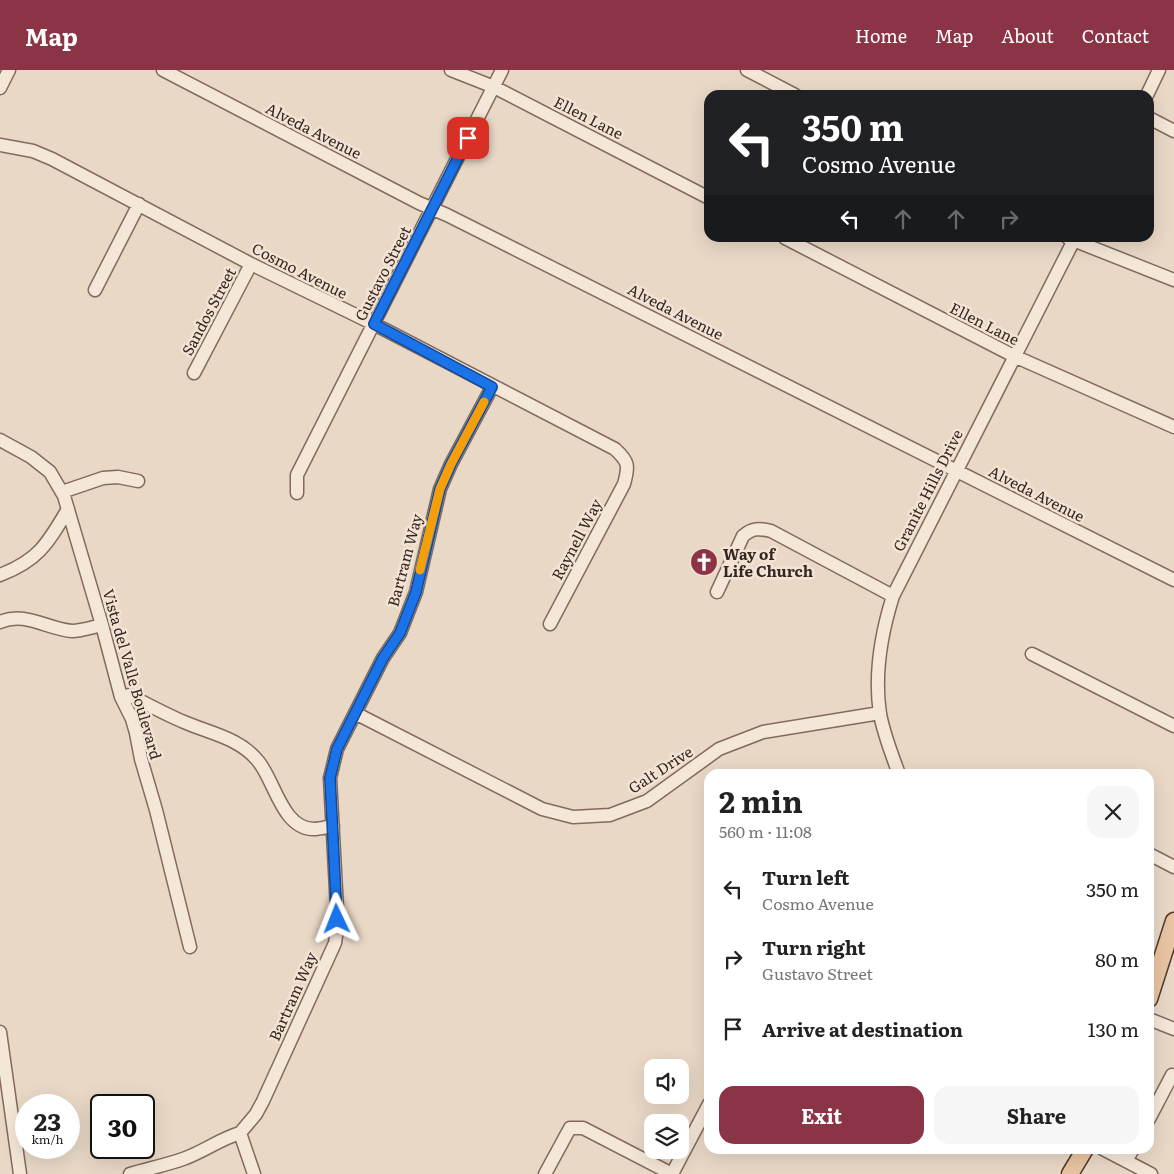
<!DOCTYPE html>
<html lang="en">
<head>
<meta charset="utf-8">
<style>
  :root { --surface:#fff; --page:#f6f6f6; --text:#222; --muted:#767676; --accent:#8b3446 }
  body { margin:0; font-family:Literata,serif; background:var(--page); color:var(--text); height:100vh; display:flex; flex-direction:column; font-size:19px; white-space:nowrap }
  * { box-sizing:border-box; margin:0 }
  p { font-size:16px; color:var(--muted) }
  .icon { flex:none; width:28px; height:28px; fill:none; stroke:currentColor; stroke-width:2; stroke-linecap:round; stroke-linejoin:round }
  .map { position:relative; flex:1; overflow:hidden }
  .details { position:absolute; left:704px; top:699px; width:450px; height:385px; display:flex; flex-direction:column; background:var(--surface); border-radius:15px; box-shadow:0 5px 20px #0002 }
  .details>* { flex:none }
  .hud { position:absolute; left:704px; top:20px; width:450px; height:152px; border-radius:15px; box-shadow:0 5px 20px #0002; background:#202124; color:#fff; overflow:hidden }
  .controls { position:absolute; left:644px; top:989px; display:grid; gap:10px }
  .controls a { display:grid; place-items:center; width:45px; height:45px; border-radius:10px; background:var(--surface); box-shadow:0 5px 20px #0002; font-size:25px }
  .speed { position:absolute; left:15px; top:1024px; display:flex; gap:10px; font-size:25px; font-weight:700; text-align:center }
  .speed>* { display:grid; place-content:center; width:65px; height:65px; border-radius:50%; background:var(--surface); box-shadow:0 5px 20px #0002; line-height:1 }
  .speed small { font-size:12px; font-weight:400 }
  .speed .limit { border:2px solid #111; border-radius:8px; background:#fff; color:#111 }
  .pin { position:absolute; display:grid; place-items:center; width:42px; height:42px; color:#fff; margin:-21px; border-radius:10px; box-shadow:0 2px 8px #0006 }
  .me { position:absolute; width:55px; margin:-28px; rotate:358deg; stroke-linejoin:round; filter:drop-shadow(0 0 4px #0008) }
  .turn { display:flex; align-items:center; gap:18px; height:105px; padding:0 15px; font-size:22px }
  .turn .icon { width:65px; height:65px; stroke-width:2.5 }
  .turn b { display:block; font-size:35px; line-height:42px }
  .lanes { display:flex; align-items:center; height:48px; padding:0 15px; background:#0003; justify-content:center; gap:25px; direction:ltr }
  .lanes .off { opacity:.35 }
  .round { display:grid; place-items:center; flex:none; width:52px; height:52px; border-radius:15px; background:var(--page) }
  .overview { display:flex; align-items:center; justify-content:space-between; height:85px; padding:0 15px }
  h1 { font-size:30px; font-weight:700; line-height:38px }
  .primary-button { display:flex; gap:10px; margin-top:auto; padding:10px 15px }
  .primary-button a { flex:1; height:58px; border-radius:15px; background:var(--accent); color:#fff; font-size:20px; font-weight:700; line-height:58px; text-align:center }
  .primary-button a+a { background:var(--page); color:var(--text) }
  ul { padding:0; list-style:none }
  li { display:flex; align-items:center; gap:15px; height:70px; padding:0 15px }
  li div { flex:1 }
  li b { display:block; font-size:19px }
  li em { font-style:normal }
  header { display:flex; align-items:center; gap:30px; box-sizing:border-box; height:70px; padding:0 25px; background:var(--accent); color:#fff }
  header strong { font-size:24px }
  nav { display:flex; gap:28px; margin-inline-start:auto; font-size:18px }
  .map>svg:first-child { display:block }
</style>
</head>
<body>
<header>
<strong>Map</strong>
<nav><a>Home</a><a>Map</a><a>About</a><a>Contact</a></nav>
</header>
<div class="map">
<svg width="1174" height="1104" viewBox="0 0 1174 1104">
  <rect width="100%" height="100%" fill="#e9d8c6"/>
  <g fill="none" stroke-linecap="round" stroke-linejoin="round">
    <g stroke="#826a5d" stroke-width="15">
      <path id="minor" d="M163 0 419 133 447 145 1174 510
        M451 0 494 17 709 128
        M747 0 795 25
        M0 18 9 0
        M1147 25 1159 0
        M1149 48 1174 61
        M0 75 33 81 52 89 251 194 374 254 615 379C629 392 629 396 624 414L550 554
        M785 168 1014 286 1174 357
        M1068 168 1174 210
        M95 220 139 134
        M194 303 251 194
        M0 370 31 387 50 402 64 426 102 555 121 627 132 649 136 663 141 689 156 740 190 877
        M62 422 103 408 118 407 138 411
        M297 423V405L502 0
        M0 505C39 490 48 473 68 439
        M717 522 743 466C752 458 759 458 771 461L893 526
        M0 552C25 541 47 559 72 561 81 561 93 557 102 555
        M1032 584 1174 656
        M121 627 129 625C147 634 165 644 184 652 209 663 240 668 258 691 275 711 282 759 314 759 320 759 326 757 333 756
        M355 643 542 739 573 747 610 745 647 731 719 679 763 662 880 643
        M899 704C892 685 884 665 880 644 874 604 881 564 893 526L1075 168
        M1149 784 1174 797
        M1149 949 1174 959
        M0 962 20 1104
        M1149 1049 1172 1005 1174 1006
        M240 1063 256 1044 263 1031 335 873 337 859V839L330 708 337 679 383 588 400 563 416 522 440 419 451 394 492 317
        M240 1063 254 1104
        M1103 1079 1151 1104
        M1126 1091 1133 1079
        M130 1104C147 1099 166 1095 183 1089 203 1082 220 1069 240 1063
        M545 1104 570 1058H583L672 1104 709 1034"/>
    </g>
    <g stroke="#513a31" stroke-width="19">
      <path id="major" d="M1149 929 1174 851
        M1070 1104 1085 1079"/>
    </g>
    <use href="#minor" stroke="#f5e7d8" stroke-width="12"/>
    <use href="#major" stroke="#e8c4a2" stroke-width="16"/>
  </g>
  <g fill="none" stroke-linecap="round" stroke-linejoin="round">
    <g stroke="#114b97" stroke-width="12">
      <path id="route" d="M337 849 330 708 337 679 383 588 400 563 416 522 440 419 451 394 492 317 374 254 468 68"/>
    </g>
    <use href="#route" stroke="#1a73e8" stroke-width="9"/>
    <path stroke="#f59e0b" stroke-width="9" d="M420 500 440 419 451 394 484 332"/>
  </g>
  <defs>
    <g id="church-disc" transform="scale(1.4375)"><circle r="9.5" fill="#8b3446" stroke="#f2e3d4"/><path d="M-1.2-6h2.4v3.5h3.3v2.4h-3.3V6h-2.4V-.1h-3.3v-2.4h3.3Z" fill="#fff"/></g>
  </defs>
  <g fill-rule="evenodd">
    <use href="#church-disc" x="704" y="492"/>
  </g>
  <g text-anchor="middle" dominant-baseline="central" stroke-width="5" stroke-linejoin="round" paint-order="stroke">
    <g font-size="15" fill="#342620" stroke="#f2e3d4">
      <text transform="translate(589 47) rotate(27)">Ellen Lane</text>
      <text transform="translate(314 60) rotate(27)">Alveda Avenue</text>
      <text transform="translate(300 200) rotate(27)">Cosmo Avenue</text>
      <text transform="translate(382 203) rotate(-63)">Gustavo Street</text>
      <text transform="translate(208 241) rotate(-62)">Sandos Street</text>
      <text transform="translate(676 241) rotate(27)">Alveda Avenue</text>
      <text transform="translate(985 253) rotate(27)">Ellen Lane</text>
      <text transform="translate(927 420) rotate(-63)">Granite Hills Drive</text>
      <text transform="translate(1037 423) rotate(27)">Alveda Avenue</text>
      <text transform="translate(576 469) rotate(-62)">Raynell Way</text>
      <text transform="translate(404 490) rotate(-75)">Bartram Way</text>
      <text transform="translate(133 604) rotate(74)">Vista del Valle Boulevard</text>
      <text transform="translate(660 699) rotate(-33)">Galt Drive</text>
      <text transform="translate(292 926) rotate(-66)">Bartram Way</text>
    </g>
    <g font-size="15" font-weight="bold" fill="#342620" stroke="#f2e3d4" text-anchor="start">
      <text x="723" y="483">Way of<tspan x="723" dy="17">Life Church</tspan></text>
    </g>
  </g>
</svg>
<div class="controls">
<a><svg class="icon" aria-label="sound" viewBox="0 0 24 24"><path d="M4 9h4l5-4v14l-5-4H4zM17 9q2 3 0 6"/></svg></a>
<a><svg class="icon" aria-label="layers" viewBox="0 0 24 24"><path d="M12 4l9 5-9 5-9-5zM3 14l9 5 9-5"/></svg></a>
</div>
<div class="speed"><div>23<small>km/h</small></div><div class="limit">30</div></div>
<div class="pin" style="left:468px;top:68px;background:#d93025"><svg class="icon" aria-label="arrive" viewBox="0 0 24 24"><path d="M6 21V4h12l-3 4 3 4H6"/></svg></div>
<svg class="me" style="left:337px;top:849px" viewBox="-20 -20 40 40"><path d="M0-17L14 15 0 8-14 15z" fill="#1a73e8" stroke="#fff" stroke-width="4"/></svg>
<div class="hud">
<div class="turn"><svg class="icon" aria-label="left" viewBox="0 0 24 24"><path d="M17 20v-9H6M10 6l-5 5 5 5"/></svg><div><b>350 m</b>Cosmo Avenue</div></div>
<div class="lanes"><svg class="icon" aria-label="left" viewBox="0 0 24 24"><path d="M17 20v-9H6M10 6l-5 5 5 5"/></svg><svg class="icon off" aria-label="ahead" viewBox="0 0 24 24"><path d="M12 20V5M6 11l6-6 6 6"/></svg><svg class="icon off" aria-label="ahead" viewBox="0 0 24 24"><path d="M12 20V5M6 11l6-6 6 6"/></svg><svg class="icon off" aria-label="right" viewBox="0 0 24 24"><path d="M7 20v-9h11M14 6l5 5-5 5"/></svg></div>
</div>
<section class="details">
<div class="overview"><div><h1>2 min</h1><p>560 m · 11:08</p></div><a class="round"><svg class="icon" aria-label="close" viewBox="0 0 24 24"><path d="M6 6l12 12M18 6L6 18"/></svg></a></div>
<ul>
<li><svg class="icon" aria-label="left" viewBox="0 0 24 24"><path d="M17 20v-9H6M10 6l-5 5 5 5"/></svg><div><b>Turn left</b><p>Cosmo Avenue</p></div><em>350 m</em></li>
<li><svg class="icon" aria-label="right" viewBox="0 0 24 24"><path d="M7 20v-9h11M14 6l5 5-5 5"/></svg><div><b>Turn right</b><p>Gustavo Street</p></div><em>80 m</em></li>
<li><svg class="icon" aria-label="arrive" viewBox="0 0 24 24"><path d="M6 21V4h12l-3 4 3 4H6"/></svg><div><b>Arrive at destination</b></div><em>130 m</em></li>
</ul>
<div class="primary-button"><a>Exit</a><a>Share</a></div>
</section>
</div>
</body>
</html>
